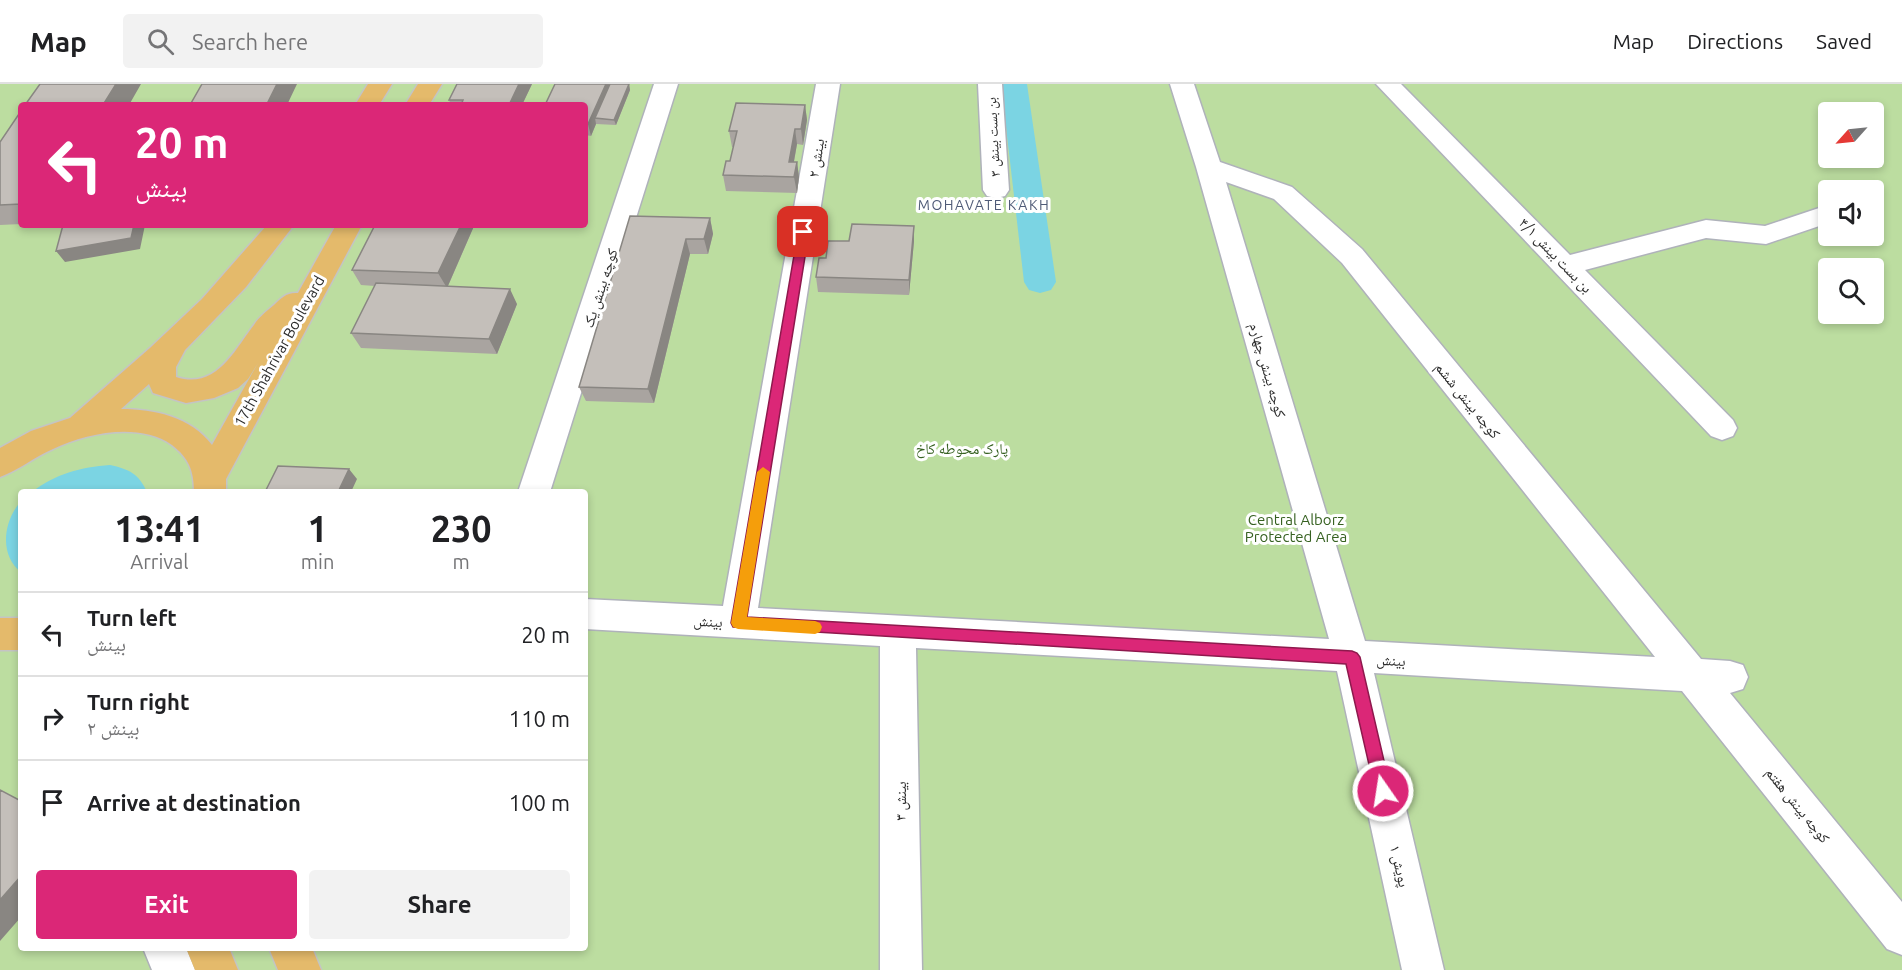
<!DOCTYPE html>
<html lang="en">
<head>
<meta charset="utf-8">
<style>
  :root { --surface:#fff; --page:#f2f2f2; --text:#202124; --muted:#757577; --line:#e0e0e0; --accent:#db2777 }
  body { margin:0; font-family:Ubuntu,"Noto Naskh Arabic",sans-serif; background:var(--page); color:var(--text); height:100vh; display:flex; flex-direction:column; font-size:22px; white-space:nowrap }
  * { box-sizing:border-box; margin:0 }
  p { font-size:20px; color:var(--muted) }
  .icon { flex:none; width:33px; height:33px; fill:none; stroke:currentColor; stroke-width:2; stroke-linecap:round; stroke-linejoin:round }
  .map { position:relative; flex:1; overflow:hidden }
  .side { position:absolute; left:18px; top:405px; width:570px; height:462px; display:flex; flex-direction:column; background:var(--surface); border-radius:6px; box-shadow:0 3px 9px #0003 }
  .side>* { flex:none }
  .hud { position:absolute; left:18px; top:18px; width:570px; height:126px; border-radius:6px; box-shadow:0 3px 9px #0003; background:#db2777; color:#fff; overflow:hidden }
  .needle { width:39px; rotate:243deg }
  .fabs { position:absolute; left:1818px; top:18px; display:grid; gap:12px }
  .fabs a { display:grid; place-items:center; width:66px; height:66px; border-radius:6px; background:var(--surface); box-shadow:0 3px 9px #0003; font-size:30px }
  .pin { position:absolute; display:grid; place-items:center; width:51px; height:51px; color:#fff; margin:-26px; border-radius:12px; box-shadow:0 3px 9px #0006 }
  .me { position:absolute; width:66px; margin:-33px; rotate:347deg; stroke-linejoin:round; filter:drop-shadow(0 0 4px #0008) }
  .turn { display:flex; align-items:center; gap:21px; height:126px; padding:0 18px; font-size:27px }
  .turn .icon { width:78px; height:78px; stroke-width:2.5 }
  .turn b { display:block; font-size:42px; line-height:51px }
  .eta { display:flex; justify-content:space-evenly; align-items:center; height:102px; text-align:center }
  .eta b { font-size:36px; font-weight:700; line-height:42px }
  .cta { display:flex; gap:12px; margin-top:auto; padding:12px 18px }
  .cta a { flex:1; height:69px; border-radius:6px; background:var(--accent); color:#fff; font-size:24px; font-weight:700; line-height:69px; text-align:center }
  .cta a+a { background:var(--page); color:var(--text) }
  ul { padding:0; list-style:none }
  li { display:flex; align-items:center; gap:18px; height:84px; padding:0 18px; border-top:2px solid var(--line) }
  li div { flex:1 }
  li b { display:block; font-size:22px }
  li em { font-style:normal }
  header { display:flex; align-items:center; gap:36px; box-sizing:border-box; height:84px; padding:0 30px; background:var(--surface); border-bottom:2px solid var(--line) }
  header strong { font-size:28px }
  nav { display:flex; gap:33px; margin-inline-start:auto; font-size:21px }
  .search { width:420px; height:54px; background:var(--page); display:flex; align-items:center; gap:15px; box-sizing:border-box; padding:0 21px; border-radius:6px; color:var(--muted); font-size:22px }
  .map>svg:first-child { display:block }
</style>
</head>
<body>
<header>
<strong>Map</strong>
<div class="search"><svg class="icon" aria-label="search" viewBox="0 0 24 24"><circle cx="10" cy="10" r="6"/><path d="M15 15l6 6"/></svg>Search here</div>
<nav><a>Map</a><a>Directions</a><a>Saved</a></nav>
</header>
<div class="map">
<svg width="1902" height="886" viewBox="0 0 1902 886">
  <rect width="100%" height="100%" fill="#ebe4de"/>
  <path fill="#bcdda0" fill-rule="evenodd" d="M0 0H1902V886H0ZM21 21H585V141H21ZM1828 28H1874V74H1828ZM1828 106H1874V152H1828ZM1828 184H1874V230H1828ZM21 408H585V864H21Z"/>
  <path fill="#7bd4e3" d="M110 381C129 385 139 390 147 408H32C55 390 81 383 110 381Z
    M21 417V488C0 472 2 439 21 417Z"/>
  <g fill="none" stroke-linecap="round" stroke-linejoin="round">
    <path fill="#7bd4e3" fill-rule="evenodd" d="M1001 0H1027L1056 198 1051 206 1040 209 1029 206 1024 198Z"/>
    <g stroke="#afb2ba" stroke-width="3">
      <path id="minor" d="M654 0H678L550 408H518Z
        M816 0H840L758 524 1329 555 1196 83 1170 0H1194L1220 78 1292 103 1362 165 1701 575 1730 577 1743 581 1748 593 1743 605 1730 609 1902 818V871L1887 865 1682 607 1374 589 1444 886H1402L1337 587 916 564 922 886H880V562L585 545V515L723 522ZM1226 98 1274 115 1342 179 1655 573 1365 557Z
        M978 0H1002L1009 106 1005 112 996 114 987 112 983 106Z
        M1376 0H1401L1570 171 1706 136 1765 142 1828 121V139L1766 160 1706 154 1585 186 1733 336 1737 344 1733 352 1722 356 1711 352Z
        M143 864H186L195 886H152Z"/>
    </g>
    <g stroke="#c4c4c4" stroke-width="3">
      <path id="major" d="M368 0H392L379 21H355Z
        M418 0H442L429 21H405Z
        M267 141H294L246 203 185 266 176 283V293C216 306 234 267 254 241 259 233 267 227 274 221 281 214 287 208 298 209L336 141H362L226 395V408H194C194 387 189 374 172 361 139 338 87 349 53 365 34 373 19 386 0 393V364L31 347 70 334 150 264 202 215ZM258 279 212 361C191 333 154 325 121 325L149 300 153 309 186 319 214 314 238 304 248 295Z
        M0 534H21V566H0Z
        M186 864H229L238 886H195Z
        M269 864H312L321 886H278Z"/>
    </g>
    <use href="#minor" fill="#fff" fill-rule="evenodd"/>
    <use href="#major" fill="#e4ba6b" fill-rule="evenodd"/>
  </g>
  <path fill="#a9a4a0" d="M457 0H532L522 21H451L449 16Z
    M629 0 630 6 616 41 596 40 591 52 585 51V21Z
    M805 21 807 36 803 61 797 60 794 78H797L799 93 797 109 726 107 723 91 730 77 734 63H732L729 47Z
    M21 27V140L0 141V58Z
    M630 132 710 134 713 150 708 170H690L654 319 586 317 579 303Z
    M474 142 448 202 517 220 497 270 361 264 351 249 375 202 361 201 352 186Z
    M849 157H914L909 211 818 208 816 193 826 174Z"/>
  <path fill="#898682" d="M116 0H141L129 21H103Z
    M277 0H297L287 21 267 20Z
    M519 0H532L522 21H509Z
    M606 0H614L595 34 596 40 591 52 588 40Z
    M629 0 630 6 616 41 614 36Z
    M805 21 807 36 803 61 801 45Z
    M795 45 797 60 791 93 789 78Z
    M797 78 799 93 797 109 794 93Z
    M710 134 713 150 708 170 704 155Z
    M134 141H145L140 165 65 178 56 167Z
    M461 141H474V142L447 204 438 189Z
    M914 142V157L909 211V196Z
    M686 155 690 170 654 319 648 305Z
    M510 205 517 220 497 270 489 255Z
    M349 385 357 395 351 408H338Z
    M21 792V833L0 857V816Z"/>
  <path fill="#c4bfba" stroke="#898682" stroke-width="1.5" d="M40 0H116L103 21H25Z
    M202 0H277L267 20 293 19 292 21H190Z
    M457 0H519L509 21H461L463 16H449Z
    M555 0H606L588 40H585V21H545Z
    M610 0H629L614 36 595 34Z
    M736 19 805 21 801 45H795L789 78H797L794 93 723 91 726 77H730L737 47H729Z
    M21 27V120L0 121V58Z
    M630 132 710 134 704 155H686L648 305 579 303Z
    M852 140 914 142 909 196 816 193 819 174H826L828 157H849Z
    M63 141H134L131 154 56 167Z
    M375 141H461L438 189 352 186Z
    M376 199 510 205 489 255 351 249Z
    M278 382 349 385 338 408H265Z
    M0 706 21 717V792L0 816Z"/>
  <path fill="#db2777" stroke="#8e194d" stroke-width="1.5" d="M803 144 809 148 747 533 1352 567 1357 569 1360 573 1391 707 1388 713 1383 715 1377 713 1375 707 1346 580 733 543 731 539 798 148Z"/>
  <path fill="#f59e0b" d="M763 383 770 388 747 533 815 537 820 539 822 543 820 548 815 550 738 545 733 543 731 539 757 388Z"/>
  <g text-anchor="middle" dominant-baseline="central" stroke-width="6" stroke-linejoin="round" paint-order="stroke">
    <g font-size="14" fill="#2b2b2b" stroke="#fff">
      <text transform="translate(993 53) rotate(-93)">بن بست بینش ۳</text>
    </g>
    <g font-size="14" letter-spacing="1.5" fill="#4f5b77" stroke="#fff">
      <text x="984" y="121">MOHAVATE KAKH</text>
    </g>
    <g font-size="15" fill="#2b2b2b" stroke="#fff">
      <text transform="translate(816 74) rotate(-81)">بینش ۲</text>
      <text transform="translate(1556 171) rotate(46)">بن بست بینش ۴/۱</text>
      <text transform="translate(600 204) rotate(-72)">کوچه بینش یک</text>
      <text transform="translate(279 267) rotate(-61)">17th Shahrivar Boulevard</text>
      <text transform="translate(1268 286) rotate(74)">کوچه بینش چهارم</text>
      <text transform="translate(1468 316) rotate(51)">کوچه بینش ششم</text>
      <text transform="translate(708 537) rotate(3)">بینش</text>
      <text transform="translate(1391 576) rotate(3)">بینش</text>
      <text transform="translate(900 717) rotate(-90)">بینش ۳</text>
      <text transform="translate(1798 721) rotate(51)">کوچه بینش هفتم</text>
      <text transform="translate(1400 782) rotate(77)">پویش ۱</text>
    </g>
    <g font-size="15" fill="#366121" stroke="#fff">
      <text x="962" y="364">پارک محوطه کاخ</text>
      <text x="1296" y="435">Central Alborz<tspan x="1296" dy="17">Protected Area</tspan></text>
    </g>
  </g>
</svg>
<div class="fabs">
<a><svg class="needle" viewBox="-14 -14 28 28"><path d="M0-13l5 13h-10z" fill="#e53935"/><path d="M0 13l5-13h-10z" fill="#757577"/></svg></a>
<a><svg class="icon" aria-label="sound" viewBox="0 0 24 24"><path d="M4 9h4l5-4v14l-5-4H4zM17 9q2 3 0 6"/></svg></a>
<a><svg class="icon" aria-label="search" viewBox="0 0 24 24"><circle cx="10" cy="10" r="6"/><path d="M15 15l6 6"/></svg></a>
</div>
<div class="pin" style="left:803px;top:148px;background:#d93025"><svg class="icon" aria-label="arrive" viewBox="0 0 24 24"><path d="M6 21V4h12l-3 4 3 4H6"/></svg></div>
<svg class="me" style="left:1383px;top:707px" viewBox="-20 -20 40 40"><circle r="17" fill="#db2777" stroke="#fff" stroke-width="3"/><path d="M0-11L8 9 0 5-8 9z" fill="#fff"/></svg>
<div class="hud">
<div class="turn"><svg class="icon" aria-label="left" viewBox="0 0 24 24"><path d="M17 20v-9H6M10 6l-5 5 5 5"/></svg><div><b>20 m</b>بینش</div></div>
</div>
<section class="side">
<div class="eta">
<div><b>13:41</b><p>Arrival</p></div>
<div><b>1</b><p>min</p></div>
<div><b>230</b><p>m</p></div>
</div>
<ul>
<li><svg class="icon" aria-label="left" viewBox="0 0 24 24"><path d="M17 20v-9H6M10 6l-5 5 5 5"/></svg><div><b>Turn left</b><p>بینش</p></div><em>20 m</em></li>
<li><svg class="icon" aria-label="right" viewBox="0 0 24 24"><path d="M7 20v-9h11M14 6l5 5-5 5"/></svg><div><b>Turn right</b><p>بینش ۲</p></div><em>110 m</em></li>
<li><svg class="icon" aria-label="arrive" viewBox="0 0 24 24"><path d="M6 21V4h12l-3 4 3 4H6"/></svg><div><b>Arrive at destination</b></div><em>100 m</em></li>
</ul>
<div class="cta"><a>Exit</a><a>Share</a></div>
</section>
</div>
</body>
</html>
